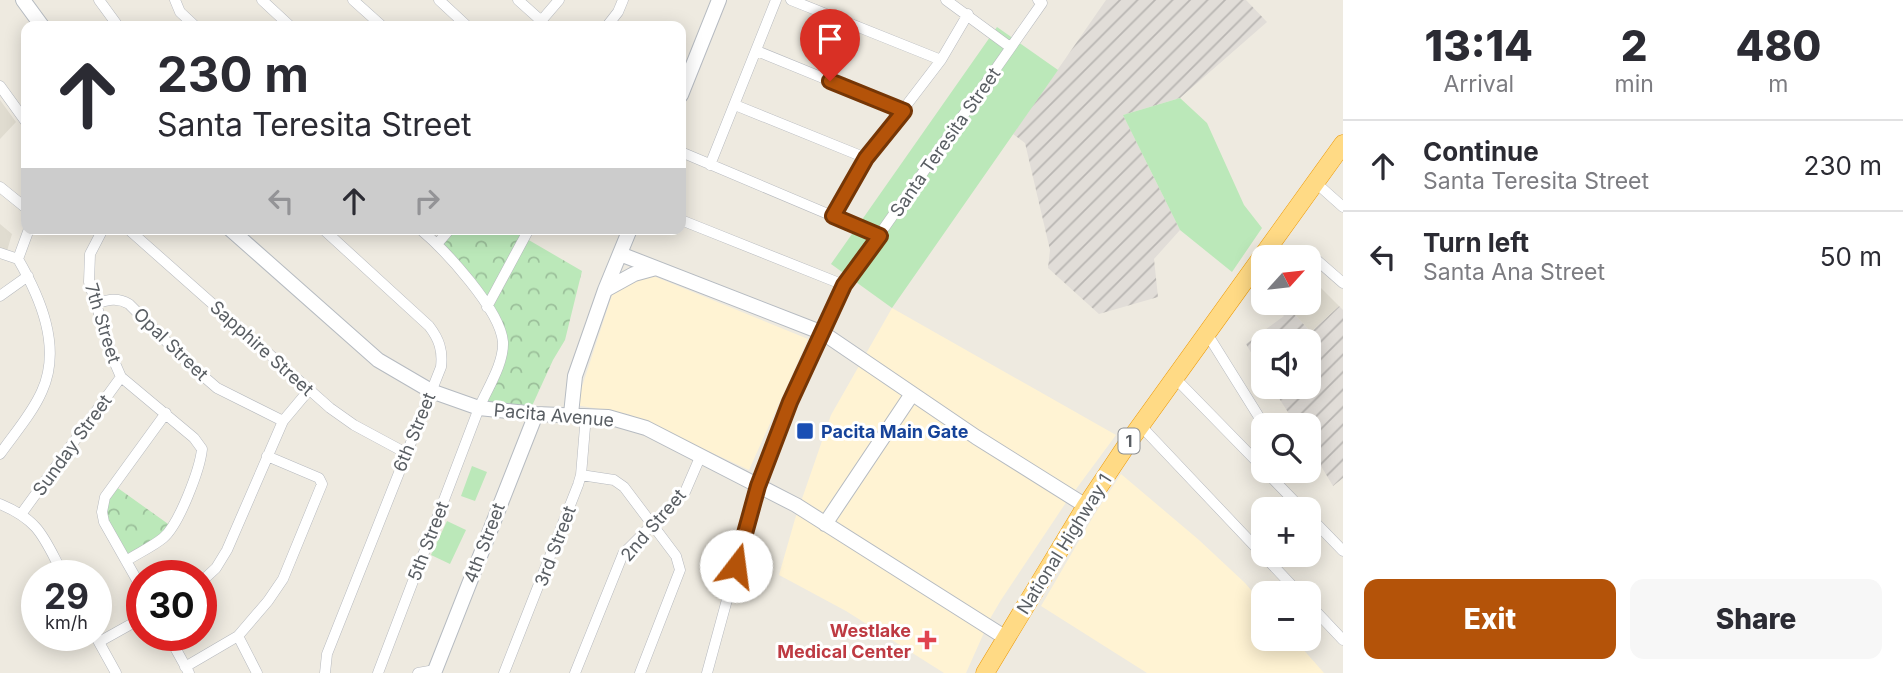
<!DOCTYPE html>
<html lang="en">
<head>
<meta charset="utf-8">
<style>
  :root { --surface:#fff; --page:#f7f7f7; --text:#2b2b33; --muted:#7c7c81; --line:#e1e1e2; --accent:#b45309 }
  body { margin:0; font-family:Inter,sans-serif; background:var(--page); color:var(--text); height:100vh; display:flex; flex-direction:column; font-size:26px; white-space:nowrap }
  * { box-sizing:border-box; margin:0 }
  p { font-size:23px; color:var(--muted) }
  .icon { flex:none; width:38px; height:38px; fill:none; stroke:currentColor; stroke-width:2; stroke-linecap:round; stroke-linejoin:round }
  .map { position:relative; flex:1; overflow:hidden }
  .details { display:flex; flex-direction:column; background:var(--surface); width:560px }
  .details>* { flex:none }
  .banner { position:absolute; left:21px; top:21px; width:665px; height:214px; border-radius:14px; box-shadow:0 4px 18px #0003; background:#fff; color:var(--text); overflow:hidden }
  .needle { width:46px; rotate:63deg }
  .fabs { position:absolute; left:1251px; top:245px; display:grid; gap:14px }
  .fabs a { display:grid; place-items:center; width:70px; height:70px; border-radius:14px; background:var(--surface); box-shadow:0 4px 18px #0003; font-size:35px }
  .speed { position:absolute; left:21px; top:560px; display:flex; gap:14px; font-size:35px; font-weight:700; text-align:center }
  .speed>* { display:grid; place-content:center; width:91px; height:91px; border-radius:50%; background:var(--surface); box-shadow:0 4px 18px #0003; line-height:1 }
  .speed small { font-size:18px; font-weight:400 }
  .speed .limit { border:10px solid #d22; background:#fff; color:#111 }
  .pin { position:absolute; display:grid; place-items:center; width:60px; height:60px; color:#fff; margin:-72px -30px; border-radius:50% 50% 50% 0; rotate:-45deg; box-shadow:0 0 7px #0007 }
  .pin .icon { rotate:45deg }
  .me { position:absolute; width:77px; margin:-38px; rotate:15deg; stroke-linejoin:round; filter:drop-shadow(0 0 5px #0008) }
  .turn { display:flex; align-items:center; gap:24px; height:147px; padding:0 21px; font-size:32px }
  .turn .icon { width:91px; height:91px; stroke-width:2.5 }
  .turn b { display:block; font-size:49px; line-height:60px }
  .lanes { display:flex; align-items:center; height:66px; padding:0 21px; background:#0003; justify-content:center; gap:35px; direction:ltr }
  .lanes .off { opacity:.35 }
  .eta { display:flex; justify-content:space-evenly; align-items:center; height:119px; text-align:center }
  .eta b { font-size:42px; font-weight:800; line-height:49px }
  .button { display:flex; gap:14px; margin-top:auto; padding:14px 21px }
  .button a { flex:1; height:80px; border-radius:14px; background:var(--accent); color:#fff; font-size:28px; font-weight:800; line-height:80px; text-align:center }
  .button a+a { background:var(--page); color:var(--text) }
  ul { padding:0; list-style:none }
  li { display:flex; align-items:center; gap:21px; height:91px; padding:0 21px; border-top:2px solid var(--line) }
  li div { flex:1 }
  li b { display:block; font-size:26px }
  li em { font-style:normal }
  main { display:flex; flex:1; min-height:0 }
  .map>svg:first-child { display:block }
</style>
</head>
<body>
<main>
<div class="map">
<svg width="1343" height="673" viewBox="0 0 1343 673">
  <defs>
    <pattern id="industrial-furrows" width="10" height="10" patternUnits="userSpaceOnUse" patternTransform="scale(1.75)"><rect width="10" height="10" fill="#e1ddd8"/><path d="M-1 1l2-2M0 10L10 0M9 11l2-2" fill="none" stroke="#b9b6b3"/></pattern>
    <pattern id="forest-crowns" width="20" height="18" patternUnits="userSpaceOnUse" patternTransform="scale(1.75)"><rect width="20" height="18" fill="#bbe8b9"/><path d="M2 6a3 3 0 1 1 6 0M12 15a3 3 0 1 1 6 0" fill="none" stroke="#9bbf9a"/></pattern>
  </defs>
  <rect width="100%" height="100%" fill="#eeeae0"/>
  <path fill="#fff3d3" d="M651 275 808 339 749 470 628 414 576 405 613 292Z
    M892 308 1116 435 1065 504 1001 600 991 617 966 673H944L846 611 779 575 795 519 831 415Z
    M1121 474 1199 540 1245 583 1263 604 1264 639H1294L1324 673H1147L1041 606 1094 515Z"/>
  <path fill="url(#industrial-furrows)" d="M1106 0H1246L1267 22 1180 98 1123 115 1180 230 1154 259 1158 297 1099 314 1048 268 1050 250 1025 143 1013 134Z
    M1272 303H1284L1311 332 1339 306 1343 310V478L1333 486 1309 446V425H1296L1272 387H1309V341H1264L1263 373 1246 344 1284 316Z"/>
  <path fill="#e0dcd0" d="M0 100 16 122 0 139Z
    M0 224 12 234 7 251 0 248Z
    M1309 276 1339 306 1311 332 1284 303H1309Z"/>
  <path fill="#bbe8b9" d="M997 27 1058 70 892 308 831 264Z
    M1180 98 1207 123 1244 205 1262 228 1232 272 1180 230 1123 115Z
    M472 466 487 472 475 501 461 496Z
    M447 521 466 530 450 564 431 555Z"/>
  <path fill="url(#forest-crowns)" d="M453 229H529L488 305 442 243Z
    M527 239 582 271 565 340 553 360 532 406H480L504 343 487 307Z
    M115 486 171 526 126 561 104 522 105 497Z"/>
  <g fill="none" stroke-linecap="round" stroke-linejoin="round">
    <g stroke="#b6b9be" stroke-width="11">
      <path id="street" d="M99 0 118 26
        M175 0 180 12 195 26
        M262 0 290 26
        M353 0 382 26
        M439 0 467 26
        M518 0 547 26
        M791 0 941 60
        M946 0 1010 47
        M541 21 559 0
        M607 26 618 12 623 0
        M757 51 904 111
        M0 86 26 122
        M735 105 866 158
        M681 152 880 236
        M710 165 776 0
        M1315 182 1343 207
        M0 187 26 208
        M833 216 866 158 941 60 968 14
        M681 220 844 285
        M103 229 90 254 89 282 114 361 121 377 194 438 202 449C200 469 179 525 163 538 152 547 138 553 126 561
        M128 229 330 408 354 425 406 453
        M323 229 429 326C439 339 443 350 441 367L327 654 325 673
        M437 244 450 229
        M0 253 18 259
        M1311 255 1343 283
        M18 259 29 229
        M0 296 28 276
        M94 304C108 300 117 297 129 304L188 363 217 388 283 421
        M487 307 529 229
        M1206 332 1264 425
        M1175 378 1264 469
        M1140 425 1299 593
        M0 454C14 434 32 414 42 391 62 347 40 297 18 259
        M1265 471 1302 509
        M581 475 614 480 624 487 676 556 680 570 640 673
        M0 504C41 521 44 539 64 576
        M22 513 121 377
        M1309 516 1343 551
        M201 582 216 568 227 550 283 421 309 390
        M142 589 104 522 102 512 105 497 166 413
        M1309 604 1343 640
        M95 635 116 673
        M168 635 189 673
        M238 636 257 673
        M99 642 142 618
        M185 667 238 636 268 601 283 579 322 484 319 478 267 456
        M378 673 479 408C487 389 504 364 503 342 500 309 445 250 420 229
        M418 673 435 670
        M504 673 578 485 581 475 586 415
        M575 673 623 554 685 492 701 455
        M707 673 758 486 790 402 844 285 1042 3 1038 0"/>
    </g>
    <g stroke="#b6bbc1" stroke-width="16">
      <path id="secondary" d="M23 0 42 26
        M681 95 719 0
        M230 229 378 360 431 391 479 408 536 414 608 417 646 428 796 505 1006 638
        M620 254 823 333 976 437 1086 506
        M605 290 634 274 656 268
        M571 414 575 376 605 290 630 229
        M825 524 912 394
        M434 673 536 414"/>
    </g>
    <g stroke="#ed9800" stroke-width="19">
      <path id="highway" d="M985 673 1086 506 1130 440 1343 144"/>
    </g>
    <use href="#street" stroke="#fff" stroke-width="10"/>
    <use href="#secondary" stroke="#fff" stroke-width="14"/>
    <use href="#highway" stroke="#ffda85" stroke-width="18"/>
  </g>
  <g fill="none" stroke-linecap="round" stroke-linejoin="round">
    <g stroke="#753606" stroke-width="18">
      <path id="route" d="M736 566 758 486 790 402 844 285 880 236 833 216 866 158 904 111 830 81"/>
    </g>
    <use href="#route" stroke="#b45309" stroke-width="12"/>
  </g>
  <rect fill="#1a4fb4" stroke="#fff" stroke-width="2.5" x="796" y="422" width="18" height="18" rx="3.5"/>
  <path fill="#e0444e" stroke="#fff" stroke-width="2.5" d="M923.5 629.5h7v7h7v7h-7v7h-7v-7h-7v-7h7z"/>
  <g text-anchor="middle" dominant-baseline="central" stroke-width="6" stroke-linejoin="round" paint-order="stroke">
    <rect fill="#fff" stroke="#8b8e92" stroke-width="2" x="1118.5" y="428.5" width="21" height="25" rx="5"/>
    <g font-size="16" font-weight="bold" fill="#595e63">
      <text x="1129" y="441">1</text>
    </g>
    <g font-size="18" fill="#595e63" stroke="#fff">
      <text transform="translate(945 142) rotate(-55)">Santa Teresita Street</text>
      <text transform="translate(103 323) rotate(73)">7th Street</text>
      <text transform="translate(171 344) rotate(44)">Opal Street</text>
      <text transform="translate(262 348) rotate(42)">Sapphire Street</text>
      <text transform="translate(554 415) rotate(5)">Pacita Avenue</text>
      <text transform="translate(414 432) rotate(-68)">6th Street</text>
      <text transform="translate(72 445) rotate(-54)">Sunday Street</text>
      <text transform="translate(653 525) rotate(-49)">2nd Street</text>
      <text transform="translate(428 541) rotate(-69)">5th Street</text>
      <text transform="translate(484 543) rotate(-69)">4th Street</text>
      <text transform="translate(1064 544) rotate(-58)">National Highway 1</text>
      <text transform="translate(555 546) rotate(-69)">3rd Street</text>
    </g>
    <g font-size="18" font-weight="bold" fill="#164399" stroke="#fff" text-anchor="start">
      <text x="821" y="431">Pacita Main Gate</text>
    </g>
    <g font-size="18" font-weight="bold" fill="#be3a42" stroke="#fff" text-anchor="end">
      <text x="911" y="630">Westlake<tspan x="911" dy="21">Medical Center</tspan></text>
    </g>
  </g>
</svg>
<div class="fabs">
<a><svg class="needle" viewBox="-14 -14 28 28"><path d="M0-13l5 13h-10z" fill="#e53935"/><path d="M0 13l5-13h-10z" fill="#7c7c81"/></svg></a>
<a><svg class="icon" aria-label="sound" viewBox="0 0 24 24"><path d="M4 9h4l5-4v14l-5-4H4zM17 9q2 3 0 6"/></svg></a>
<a><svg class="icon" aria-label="search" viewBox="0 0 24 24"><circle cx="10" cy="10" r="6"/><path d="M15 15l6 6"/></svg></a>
<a>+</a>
<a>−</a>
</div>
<div class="speed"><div>29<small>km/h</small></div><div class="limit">30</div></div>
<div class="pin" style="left:830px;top:81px;background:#d93025"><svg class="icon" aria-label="arrive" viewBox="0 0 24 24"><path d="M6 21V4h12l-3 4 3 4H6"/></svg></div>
<svg class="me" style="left:736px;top:566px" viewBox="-20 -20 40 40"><circle r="19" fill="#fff"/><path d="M0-13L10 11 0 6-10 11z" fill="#b45309"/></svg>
<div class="banner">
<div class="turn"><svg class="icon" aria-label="ahead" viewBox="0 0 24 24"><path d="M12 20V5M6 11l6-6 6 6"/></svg><div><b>230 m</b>Santa Teresita Street</div></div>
<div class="lanes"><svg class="icon off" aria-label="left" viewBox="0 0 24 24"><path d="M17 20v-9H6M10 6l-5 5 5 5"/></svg><svg class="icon" aria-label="ahead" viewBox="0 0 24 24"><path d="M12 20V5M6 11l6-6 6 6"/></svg><svg class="icon off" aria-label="right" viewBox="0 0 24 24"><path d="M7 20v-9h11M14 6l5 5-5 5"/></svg></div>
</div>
</div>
<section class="details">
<div class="eta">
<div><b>13:14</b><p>Arrival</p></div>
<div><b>2</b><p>min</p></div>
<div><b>480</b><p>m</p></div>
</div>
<ul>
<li><svg class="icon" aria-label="ahead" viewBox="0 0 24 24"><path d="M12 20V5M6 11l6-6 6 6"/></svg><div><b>Continue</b><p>Santa Teresita Street</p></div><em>230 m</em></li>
<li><svg class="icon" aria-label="left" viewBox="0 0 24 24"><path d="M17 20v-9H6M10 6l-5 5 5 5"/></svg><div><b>Turn left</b><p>Santa Ana Street</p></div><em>50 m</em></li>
</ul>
<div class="button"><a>Exit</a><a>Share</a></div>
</section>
</main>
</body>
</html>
